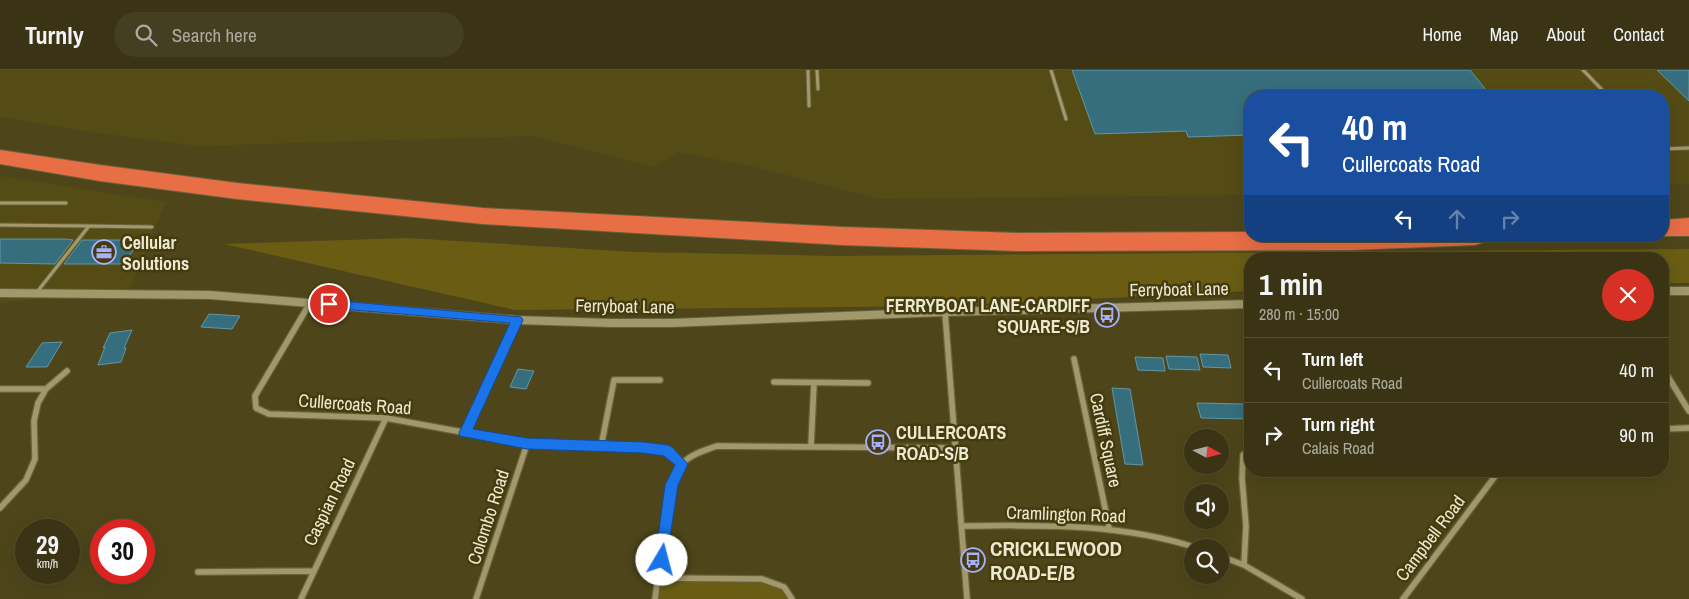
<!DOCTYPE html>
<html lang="en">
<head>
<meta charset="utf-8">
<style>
  :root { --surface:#3a3414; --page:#453f22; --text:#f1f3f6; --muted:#abaaa0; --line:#544f34 }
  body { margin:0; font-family:"Archivo Narrow",sans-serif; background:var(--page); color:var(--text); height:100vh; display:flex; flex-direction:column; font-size:19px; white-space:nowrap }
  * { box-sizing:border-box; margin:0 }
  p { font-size:16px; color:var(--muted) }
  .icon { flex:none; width:28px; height:28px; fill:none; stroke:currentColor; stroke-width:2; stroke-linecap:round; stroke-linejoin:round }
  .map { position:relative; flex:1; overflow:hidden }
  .details { position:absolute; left:1244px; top:182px; width:425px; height:225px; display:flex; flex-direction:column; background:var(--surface); border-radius:20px; box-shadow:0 5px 20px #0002,0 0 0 1px var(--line) }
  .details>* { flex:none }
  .banner { position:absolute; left:1244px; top:20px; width:425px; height:152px; border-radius:20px; box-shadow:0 5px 20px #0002,0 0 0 1px var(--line); background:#1a4fa0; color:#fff; overflow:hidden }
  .needle { width:32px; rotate:97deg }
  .buttons { position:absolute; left:1184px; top:359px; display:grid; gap:10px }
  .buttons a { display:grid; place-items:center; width:45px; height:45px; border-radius:50%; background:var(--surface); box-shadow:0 5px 20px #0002,0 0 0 1px var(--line); font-size:25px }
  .speed { position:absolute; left:15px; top:449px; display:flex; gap:10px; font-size:25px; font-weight:700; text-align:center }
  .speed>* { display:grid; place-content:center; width:65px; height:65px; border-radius:50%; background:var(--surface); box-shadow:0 5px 20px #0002,0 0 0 1px var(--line); line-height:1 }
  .speed small { font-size:12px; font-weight:400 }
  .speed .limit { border:8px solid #d22; background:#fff; color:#111 }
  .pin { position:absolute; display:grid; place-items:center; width:42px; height:42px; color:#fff; margin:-21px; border:2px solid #fff; border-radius:50%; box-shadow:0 1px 5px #0007 }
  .me { position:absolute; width:55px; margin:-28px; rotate:8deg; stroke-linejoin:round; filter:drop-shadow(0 0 4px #0008) }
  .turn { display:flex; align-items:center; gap:18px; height:105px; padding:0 15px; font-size:22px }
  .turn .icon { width:65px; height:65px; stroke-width:2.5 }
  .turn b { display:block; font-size:35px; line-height:42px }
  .lanes { display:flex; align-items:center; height:48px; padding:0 15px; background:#0003; justify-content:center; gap:25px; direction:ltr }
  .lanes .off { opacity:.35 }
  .round { display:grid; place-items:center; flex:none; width:52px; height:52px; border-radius:26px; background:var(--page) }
  .overview { display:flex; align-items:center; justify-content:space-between; height:85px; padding:0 15px }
  h1 { font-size:30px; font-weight:700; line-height:38px }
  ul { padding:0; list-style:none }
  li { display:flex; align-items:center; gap:15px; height:65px; padding:0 15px; border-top:1px solid var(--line) }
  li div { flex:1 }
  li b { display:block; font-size:19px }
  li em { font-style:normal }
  header { display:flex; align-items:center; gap:30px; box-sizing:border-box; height:70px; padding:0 25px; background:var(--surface); border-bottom:1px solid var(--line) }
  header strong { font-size:24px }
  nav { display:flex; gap:28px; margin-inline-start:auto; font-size:18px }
  .search { width:350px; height:45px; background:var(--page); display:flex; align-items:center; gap:12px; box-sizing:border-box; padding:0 18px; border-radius:28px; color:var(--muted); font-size:19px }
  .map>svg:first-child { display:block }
</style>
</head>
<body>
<header>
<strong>Turnly</strong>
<div class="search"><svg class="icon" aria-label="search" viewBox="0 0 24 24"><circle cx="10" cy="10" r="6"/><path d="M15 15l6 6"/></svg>Search here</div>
<nav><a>Home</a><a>Map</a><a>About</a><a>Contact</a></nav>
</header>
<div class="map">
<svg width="1689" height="529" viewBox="0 0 1689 529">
  <rect width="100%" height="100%" fill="#4e461a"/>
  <path fill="#554b15" d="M0 0H1689V114H1663L1662 26H1250V125L879 129 759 98 678 82 653 97 533 66 198 76 90 62 0 47Z
    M0 106 166 132 130 218 0 233Z"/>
  <path fill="#6a5d13" d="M408 168 634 182 833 186 1689 179V213H1663L1662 189H1250V221L943 236 515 240 224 174Z
    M659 508 762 509 784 517 792 529H655Z"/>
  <path fill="#376e7e" stroke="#5f97a7" d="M1072 0H1470L1491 26H1250V65L1188 67 1186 61 1095 64Z
    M1657 0H1689V31Z
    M0 169H65L73 170 55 194 0 193Z
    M82 170H140L124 194H64Z
    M209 244 225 245 240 246 232 259 201 257Z
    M132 260 124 278H126L121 292 98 295 105 277 103 278 110 263Z
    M62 272 47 297H26L42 273Z
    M1200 284 1228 285 1231 298 1203 297Z
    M1166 286 1197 287 1200 300 1169 299Z
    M1135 287 1163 288 1165 301 1138 300Z
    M518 299 534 301 526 319 510 317Z
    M1112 318 1130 319 1143 395 1125 394Z
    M1197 333 1243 334 1247 349 1201 348Z"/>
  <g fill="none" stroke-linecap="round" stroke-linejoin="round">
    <g stroke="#68613b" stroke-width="5">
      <path id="lane" d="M808 0 809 36
        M817 0 818 19
        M1051 0 1066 49
        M1583 0 1608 26
        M1662 79 1689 78
        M0 133H66
        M0 155 89 156 37 222
        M89 156 152 157"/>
    </g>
    <g stroke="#68613b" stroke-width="8">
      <path id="street" d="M310 233 255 326 256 338 269 344 386 348 527 374 643 377 668 381 682 393
        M945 242 967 529
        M1074 289 1109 457
        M1662 297 1689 341
        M774 312 868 313
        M0 319H46L38 333 34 351 35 389 26 410 0 438
        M46 319 67 301
        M1662 359 1689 358
        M465 363 517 250
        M811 376 814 313
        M601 377 614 310H660
        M962 456C1042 455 1120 453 1197 478
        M1220 486 1244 495 1302 529
        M1244 495 1246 456 1242 408 1243 385 1250 380
        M198 502 313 501
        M659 508 762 509 784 517 792 529
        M301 529 386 348
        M476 529 527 374
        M655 529C660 498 665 415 683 393 691 384 706 380 717 376L956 378
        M1403 529 1499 401"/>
    </g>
    <g stroke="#68613b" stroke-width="2">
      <path id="secondary" d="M1662 217H1689V225H1662Z
        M0 219 210 221 517 246 611 249H672L945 238 1250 230V238L945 246 672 257H611L517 254 210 229 0 227Z"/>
    </g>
    <g stroke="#68613b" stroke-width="2">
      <path id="highway" d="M0 80 100 95 237 113 483 138 842 157 1018 163 1250 162V166H1487L1484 172 1475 175 1350 180 1018 181 842 175 483 154 237 129 100 111 0 94Z
        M1689 148V166H1657H1662V150Z"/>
    </g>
    <use href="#lane" stroke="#a1986b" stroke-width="3"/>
    <use href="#street" stroke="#a1986b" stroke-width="5.5"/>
    <use href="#secondary" fill="#a1986b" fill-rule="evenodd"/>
    <use href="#highway" fill="#e86e46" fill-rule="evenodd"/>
  </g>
  <path fill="#1a73e8" stroke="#114b97" d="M329 230 521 247 523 250 473 359 527 368 643 372 668 375 672 377 688 394 678 415 666 494 662 496 657 494 655 490 665 415 675 395 664 386 643 383 527 379 460 366 459 363 510 253 329 238 323 234Z"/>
  <defs>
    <g id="office-ring" transform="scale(1.25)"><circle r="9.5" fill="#443b0e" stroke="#a7b0fc" stroke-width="1.5"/><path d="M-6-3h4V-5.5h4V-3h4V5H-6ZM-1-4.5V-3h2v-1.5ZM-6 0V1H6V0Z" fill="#a7b0fc"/></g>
    <g id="bus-ring" transform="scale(1.25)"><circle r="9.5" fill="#443b0e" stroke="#a7b0fc" stroke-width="1.5"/><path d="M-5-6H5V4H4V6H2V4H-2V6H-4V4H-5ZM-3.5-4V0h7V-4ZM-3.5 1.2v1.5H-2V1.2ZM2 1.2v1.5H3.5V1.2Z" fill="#a7b0fc"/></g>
  </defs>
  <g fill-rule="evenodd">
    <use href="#office-ring" x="104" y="182"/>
    <use href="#bus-ring" x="1107" y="245"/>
    <use href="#bus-ring" x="878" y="372"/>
    <use href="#bus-ring" x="973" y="490"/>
  </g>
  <g text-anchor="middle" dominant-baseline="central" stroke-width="5" stroke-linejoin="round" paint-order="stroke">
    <g font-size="18" font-weight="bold" fill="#ede9d1" stroke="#443b0e" text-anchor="start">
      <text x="122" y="172">Cellular<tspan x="122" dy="21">Solutions</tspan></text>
      <text x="1090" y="235" text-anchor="end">FERRYBOAT LANE-CARDIFF<tspan x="1090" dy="21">SQUARE-S/B</tspan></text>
      <text x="896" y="362">CULLERCOATS<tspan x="896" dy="21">ROAD-S/B</tspan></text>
    </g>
    <g font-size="18" fill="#ede9d1" stroke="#443b0e">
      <text transform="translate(1179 219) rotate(-1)">Ferryboat Lane</text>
      <text transform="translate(625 236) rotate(1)">Ferryboat Lane</text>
      <text transform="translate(355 334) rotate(4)">Cullercoats Road</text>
      <text transform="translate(1106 370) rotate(78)">Cardiff Square</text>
      <text transform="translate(329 432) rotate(-64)">Caspian Road</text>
      <text transform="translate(1066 444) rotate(2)">Cramlington Road</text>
      <text transform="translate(488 447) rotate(-72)">Colombo Road</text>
      <text transform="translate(1430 468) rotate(-53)">Campbell Road</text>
    </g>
    <g font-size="21" font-weight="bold" fill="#ede9d1" stroke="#443b0e" text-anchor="start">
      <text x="990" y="478">CRICKLEWOOD<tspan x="990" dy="24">ROAD-E/B</tspan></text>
    </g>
  </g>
</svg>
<div class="buttons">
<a><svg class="needle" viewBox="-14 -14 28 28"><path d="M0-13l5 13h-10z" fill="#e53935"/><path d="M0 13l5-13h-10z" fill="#abaaa0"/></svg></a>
<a><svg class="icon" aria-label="sound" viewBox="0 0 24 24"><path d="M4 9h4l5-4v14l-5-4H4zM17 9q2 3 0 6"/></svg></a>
<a><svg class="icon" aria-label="search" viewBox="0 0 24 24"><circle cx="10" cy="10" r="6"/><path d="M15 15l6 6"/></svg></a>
</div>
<div class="speed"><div>29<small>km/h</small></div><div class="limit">30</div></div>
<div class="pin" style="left:329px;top:234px;background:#d93025"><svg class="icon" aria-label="arrive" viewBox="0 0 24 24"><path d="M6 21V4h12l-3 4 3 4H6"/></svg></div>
<svg class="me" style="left:662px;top:490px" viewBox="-20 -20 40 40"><circle r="19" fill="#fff"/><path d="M0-13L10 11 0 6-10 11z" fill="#1a73e8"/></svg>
<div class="banner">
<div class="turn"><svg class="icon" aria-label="left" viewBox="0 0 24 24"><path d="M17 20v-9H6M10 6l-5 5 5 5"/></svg><div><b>40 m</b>Cullercoats Road</div></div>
<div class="lanes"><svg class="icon" aria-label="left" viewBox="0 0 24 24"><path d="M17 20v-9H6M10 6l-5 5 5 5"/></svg><svg class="icon off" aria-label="ahead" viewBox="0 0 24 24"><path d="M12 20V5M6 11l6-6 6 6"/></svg><svg class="icon off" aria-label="right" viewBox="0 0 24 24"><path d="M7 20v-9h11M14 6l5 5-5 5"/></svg></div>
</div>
<section class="details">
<div class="overview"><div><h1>1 min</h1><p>280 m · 15:00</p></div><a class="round" style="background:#d93025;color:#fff"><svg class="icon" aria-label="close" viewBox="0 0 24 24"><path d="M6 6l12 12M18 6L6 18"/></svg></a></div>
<ul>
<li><svg class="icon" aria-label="left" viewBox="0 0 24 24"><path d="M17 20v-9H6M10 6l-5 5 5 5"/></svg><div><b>Turn left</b><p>Cullercoats Road</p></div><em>40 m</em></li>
<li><svg class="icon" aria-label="right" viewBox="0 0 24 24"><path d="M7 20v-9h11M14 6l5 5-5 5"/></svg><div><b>Turn right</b><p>Calais Road</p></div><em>90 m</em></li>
</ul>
</section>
</div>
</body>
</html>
